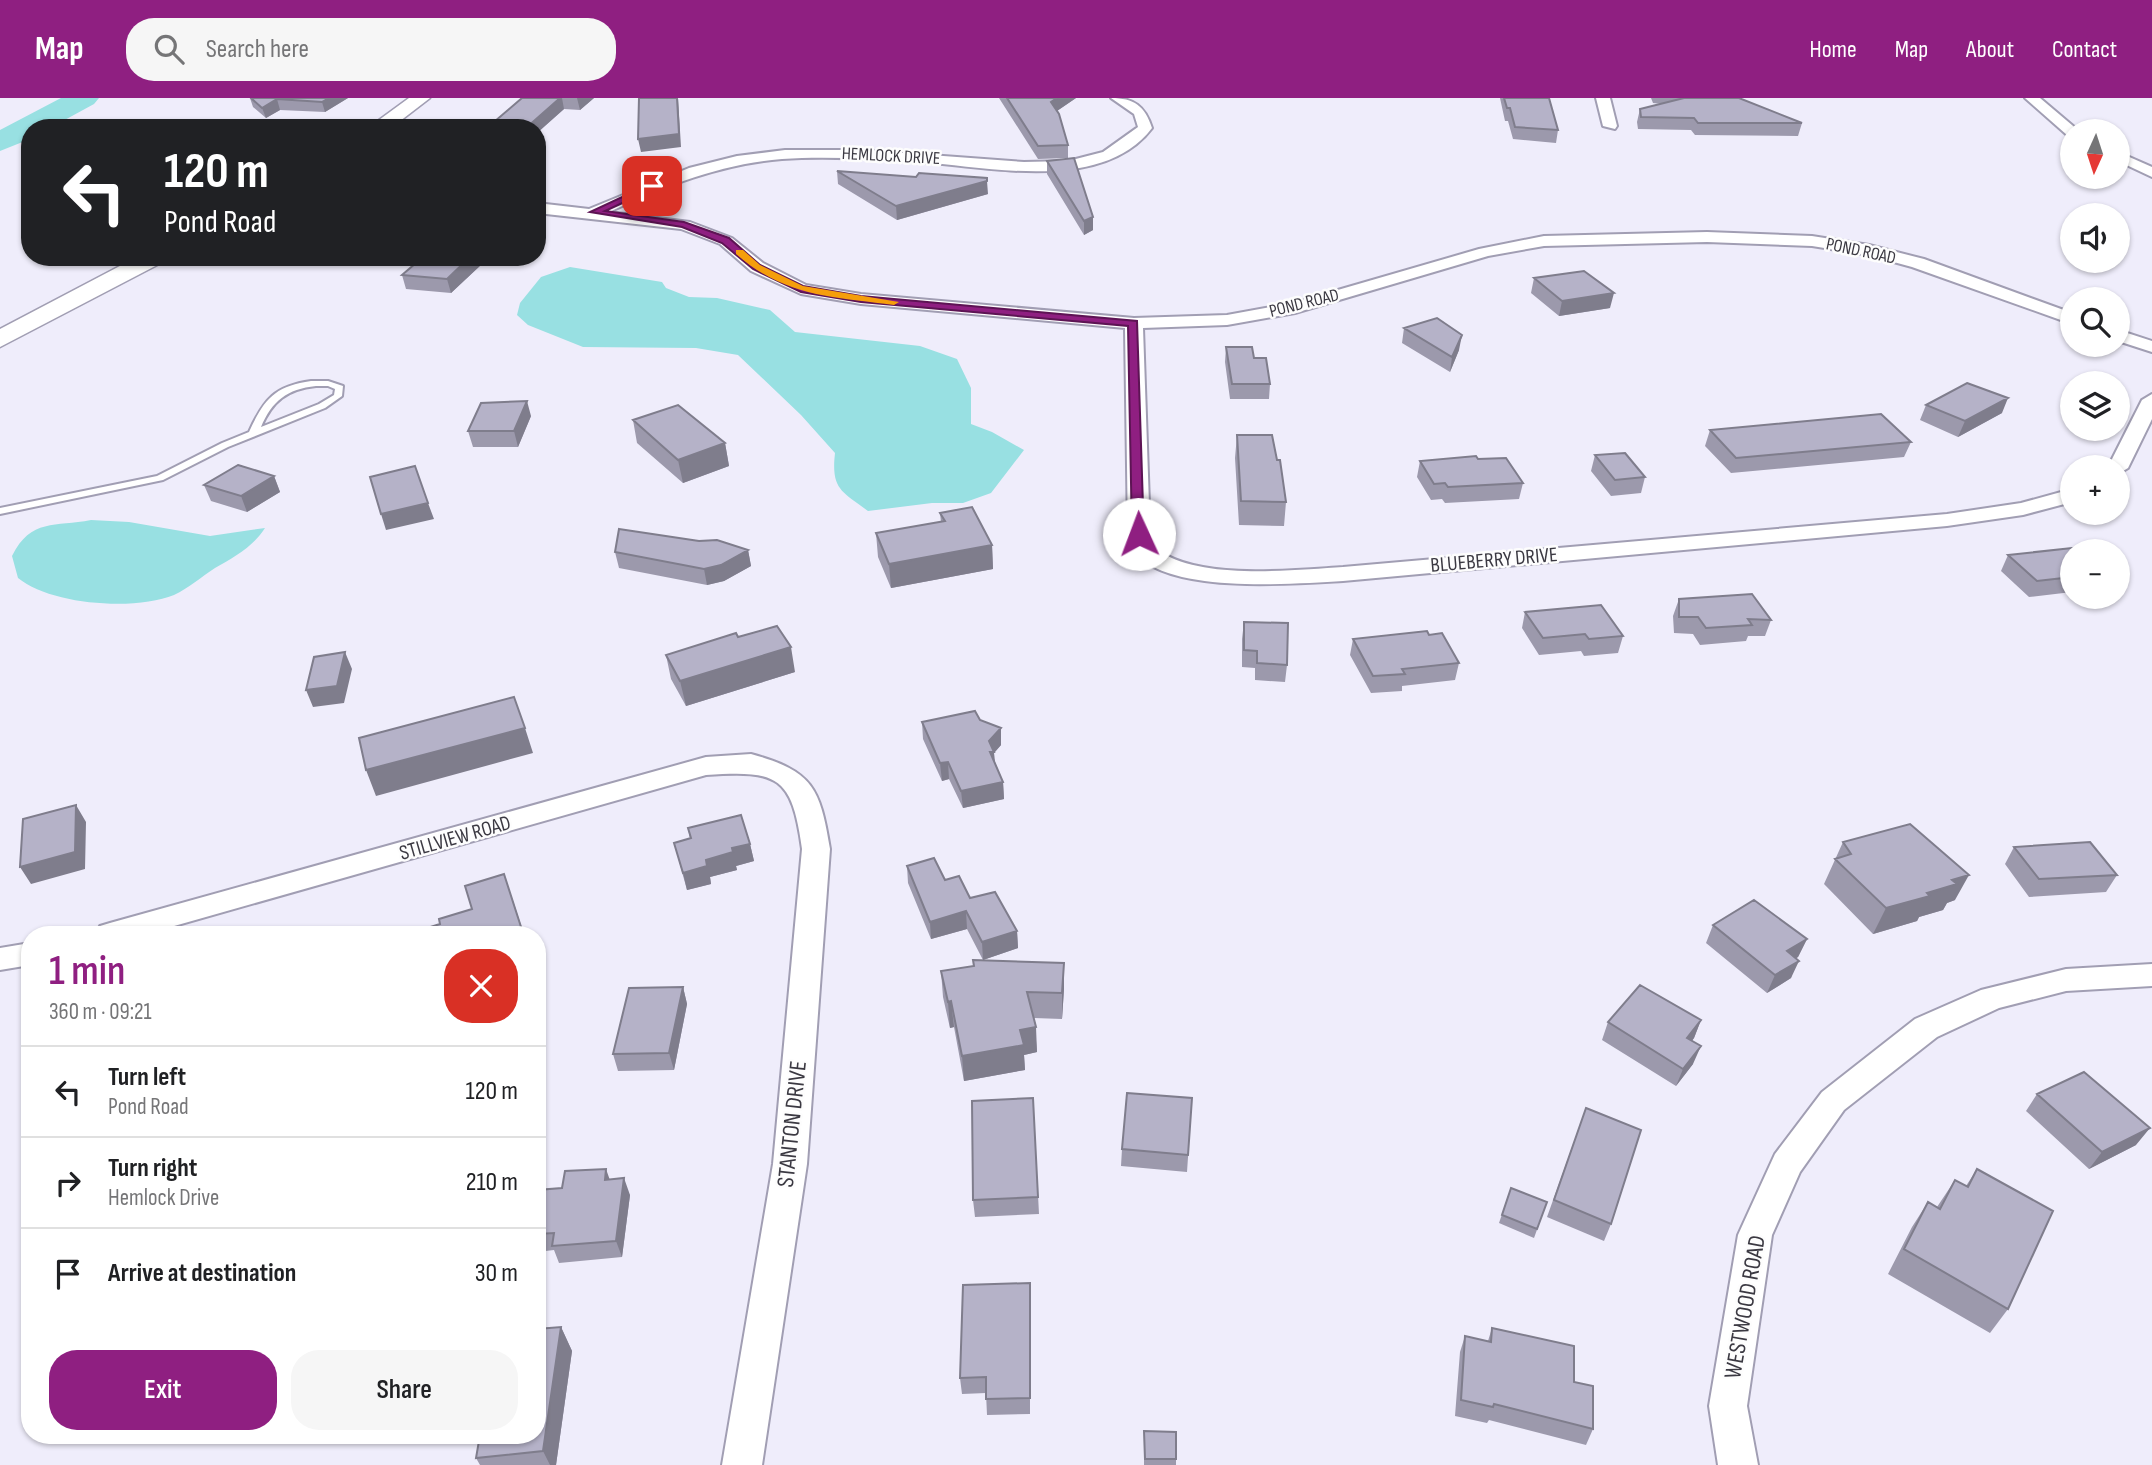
<!DOCTYPE html>
<html lang="en">
<head>
<meta charset="utf-8">
<style>
  :root { --surface:#fff; --page:#f6f6f6; --text:#202124; --muted:#757577; --line:#e0e0e0; --accent:#8f1f81 }
  body { margin:0; font-family:"Sofia Sans Condensed",sans-serif; background:var(--page); color:var(--text); height:100vh; display:flex; flex-direction:column; font-size:26px; white-space:nowrap }
  * { box-sizing:border-box; margin:0 }
  p { font-size:23px; color:var(--muted) }
  .icon { flex:none; width:38px; height:38px; fill:none; stroke:currentColor; stroke-width:2; stroke-linecap:round; stroke-linejoin:round }
  .map { position:relative; flex:1; overflow:hidden }
  .details { position:absolute; left:21px; top:828px; width:525px; height:518px; display:flex; flex-direction:column; background:var(--surface); border-radius:28px; box-shadow:0 2px 5px #0004 }
  .details>* { flex:none }
  .guide { position:absolute; left:21px; top:21px; width:525px; height:147px; border-radius:28px; box-shadow:0 2px 5px #0004; background:#202124; color:#fff; overflow:hidden }
  .needle { width:46px; rotate:183deg }
  .fabs { position:absolute; left:2060px; top:21px; display:grid; gap:14px }
  .fabs a { display:grid; place-items:center; width:70px; height:70px; border-radius:50%; background:var(--surface); box-shadow:0 2px 5px #0004; font-size:35px }
  .pin { position:absolute; display:grid; place-items:center; width:60px; height:60px; color:#fff; margin:-30px; border-radius:14px; box-shadow:0 4px 10px #0006 }
  .me { position:absolute; width:77px; margin:-38px; rotate:358deg; stroke-linejoin:round; filter:drop-shadow(0 0 5px #0008) }
  .turn { display:flex; align-items:center; gap:24px; height:147px; padding:0 28px; font-size:32px }
  .turn .icon { width:91px; height:91px; stroke-width:2.5 }
  .turn b { display:block; font-size:49px; line-height:60px }
  .round { display:grid; place-items:center; flex:none; width:74px; height:74px; border-radius:28px; background:var(--page) }
  .overview { display:flex; align-items:center; justify-content:space-between; height:119px; padding:0 28px }
  h1 { font-size:42px; font-weight:600; line-height:52px; color:var(--accent) }
  .action { display:flex; gap:14px; margin-top:auto; padding:14px 28px }
  .action a { flex:1; height:80px; border-radius:28px; background:var(--accent); color:#fff; font-size:28px; font-weight:600; line-height:80px; text-align:center }
  .action a+a { background:var(--page); color:var(--text) }
  ul { padding:0; list-style:none }
  li { display:flex; align-items:center; gap:21px; height:91px; padding:0 28px; border-top:2px solid var(--line) }
  li div { flex:1 }
  li b { display:block; font-size:26px }
  li em { font-style:normal }
  header { display:flex; align-items:center; gap:42px; box-sizing:border-box; height:98px; padding:0 35px; background:var(--accent); color:#fff }
  header strong { font-size:33px }
  nav { display:flex; gap:38px; margin-inline-start:auto; font-size:24px }
  .search { width:490px; height:63px; background:var(--page); display:flex; align-items:center; gap:18px; box-sizing:border-box; padding:0 24px; border-radius:28px; color:var(--muted); font-size:26px }
  .map>svg:first-child { display:block }
</style>
</head>
<body>
<header>
<strong>Map</strong>
<div class="search"><svg class="icon" aria-label="search" viewBox="0 0 24 24"><circle cx="10" cy="10" r="6"/><path d="M15 15l6 6"/></svg>Search here</div>
<nav><a>Home</a><a>Map</a><a>About</a><a>Contact</a></nav>
</header>
<div class="map">
<svg width="2152" height="1367" viewBox="0 0 2152 1367">
  <rect width="100%" height="100%" fill="#efedfb"/>
  <path fill="#98e0e2" d="M570 169 662 184 666 190 689 199 717 200 770 212 795 234 920 248 957 261 971 290V326L992 334 1024 352 991 395 963 405H932L868 413C841 393 831 391 835 355L801 317 738 257 696 250 583 249 528 227 517 217 520 205 541 179Z
    M91 422 129 424 210 438 265 430C254 448 233 460 215 470 201 479 189 490 174 497 135 513 51 507 18 480L12 458C31 420 55 429 91 422Z"/>
  <g fill="none" stroke-linecap="round" stroke-linejoin="round">
    <path fill="#98e0e2" fill-rule="evenodd" d="M61 0H99L94 6 50 30H30V41L0 53V32Z"/>
    <g stroke="#a19eb3" stroke-width="4">
      <path id="lane" d="M311 283H328L343 288 342 298 325 310 228 349 163 382 0 416V410L157 378 222 345 249 334C264 301 275 288 311 283ZM316 288H328L335 291 334 297 319 306 261 329C272 303 287 291 316 288Z"/>
    </g>
    <g stroke="#a19eb3" stroke-width="4">
      <path id="street" d="M1111 0C1134 0 1145 8 1152 30 1103 95 990 69 920 64 874 61 827 58 782 61 720 66 665 88 609 114L690 124 732 140 763 165 806 187 861 196 1134 220 1227 217 1293 205 1479 151 1544 138 1707 134 1812 138 1869 147 1924 161 2072 215V226L1912 169 1868 157 1812 148 1707 144 1544 148 1488 158 1295 215 1227 227 1143 230 1150 436C1153 442 1155 450 1161 454 1203 482 1294 472 1343 469L1947 416 2021 405 2072 391V404L2023 417 1947 428 1343 483C1291 486 1189 494 1145 464 1136 458 1133 445 1128 436L1125 230 861 206 801 196 751 173 720 146 681 131 537 115V105L589 111 689 70 737 58 785 52H862L1024 64 1068 63 1103 54 1138 29 1134 16Z
        M1596 0H1610L1617 28 1615 31 1603 28Z
        M2025 0H2040L2079 33H2072V38L2067 37Z
        M2118 54 2152 69V79L2118 63Z
        M2118 232 2152 243V254L2118 243Z
        M2152 296V321L2128 370 2118 376V369H2108L2142 302Z
        M751 656C813 673 820 690 830 751L807 1066 762 1367H722L773 1066 802 751C792 678 778 672 706 677L146 836H95L100 828 110 825 706 659Z
        M30 845V867L0 872V850Z
        M2152 866V888L2066 893 1999 910 1937 939 1844 1012 1800 1074 1772 1137 1747 1308 1758 1367H1718L1709 1308 1738 1137 1775 1056 1822 994 1915 921 1981 892 2066 871Z"/>
    </g>
    <g stroke="#a19eb3" stroke-width="3">
      <path id="secondary" d="M409 0H430L391 30H368Z
        M137 159H166L163 164 0 249V231Z"/>
    </g>
    <use href="#lane" fill="#fff" fill-rule="evenodd"/>
    <use href="#street" fill="#fff" fill-rule="evenodd"/>
    <use href="#secondary" fill="#fff" fill-rule="evenodd"/>
  </g>
  <path fill="#9c99ac" d="M250 0H348L325 14 280 12 266 20 253 9Z
    M522 0H594L580 12 564 11 537 35V30Z
    M999 0H1076L1057 13 1068 47V60L1038 61Z
    M1500 0H1549L1558 32 1556 45 1513 41 1508 23H1505Z
    M1651 0H1739L1802 25 1798 38 1695 37 1691 32 1638 31 1637 24 1640 11 1662 6 1653 5Z
    M1047 63 1093 119V132L1084 137 1047 76Z
    M837 73 988 96 897 122 838 86Z
    M423 159H480L482 166 451 195 406 191 402 177Z
    M1534 180 1610 210 1559 218 1531 195Z
    M1404 230 1459 252 1450 274 1402 245Z
    M1226 249 1254 260 1270 286 1269 301H1230L1225 264Z
    M1926 307 2002 315 1958 339 1920 322Z
    M531 318 518 349H473L468 333Z
    M633 322 725 345 729 368 683 385 637 345Z
    M1710 332 1911 344 1904 359 1731 375 1705 348Z
    M1237 337 1286 404 1284 428 1239 427 1235 360Z
    M1595 357 1645 379 1641 395 1611 398 1591 373Z
    M1478 361 1523 385 1519 401 1445 405 1442 401 1431 402 1417 379 1420 363Z
    M274 378 280 394 247 414 211 403 204 387Z
    M940 415 992 447 993 471 891 490 878 459 876 435 941 424Z
    M748 452 751 468 724 483 707 487 619 470 615 454Z
    M2072 453V494L2029 499 2001 473 2008 457Z
    M1679 501 1771 522 1765 538H1748L1746 543 1700 547 1693 536 1674 535 1673 518Z
    M1525 514 1623 538 1618 555 1584 558 1581 553 1539 557 1522 530Z
    M1244 524 1287 567 1285 584 1255 582V570L1242 569V541Z
    M1429 537 1459 565 1455 582 1402 588V593L1371 595 1350 557 1353 541Z
    M666 557 795 574 686 608 671 581Z
    M980 622 1001 630V647L994 655 995 664 1003 684 1004 701 963 710 949 681 942 683 923 641 922 624Z
    M688 730 750 746 754 763 736 768 737 772 710 779 711 786 687 792 674 745 690 741Z
    M1843 744 1955 802 1947 805 1943 812 1919 819 1917 823 1873 836 1824 786Z
    M2014 749 2117 777 2106 794 2029 799 2005 766Z
    M907 768 945 782 1017 833 1018 850 983 862 967 831 931 841 908 785Z
    M1713 827 1807 841 1798 859 1796 860 1791 880 1767 895 1706 845Z
    M973 862 1064 865V891L1062 921 1034 920 1037 954 1024 957 1025 972 964 983 954 929 950 930 943 899 941 873 973 868Z
    M683 889 687 906 674 972 618 973 613 956Z
    M1701 922 1694 940 1692 943 1693 966 1676 988 1602 942 1608 924Z
    M2037 996 2136 1047 2089 1071 2026 1013Z
    M1033 1000 1039 1116 975 1119 973 1102Z
    M1192 1000 1187 1074 1121 1068 1122 1051Z
    M1586 1010 1611 1126 1604 1143 1547 1119Z
    M1977 1071 2008 1211 1990 1235 1888 1176 1912 1129 1928 1104 1937 1109 1955 1082 1966 1088Z
    M610 1081 630 1097 622 1159 559 1165 554 1152 537 1154V1092L562 1090Z
    M1511 1090 1547 1104 1534 1140 1499 1125Z
    M1030 1185V1316L987 1317 986 1295 962 1296 960 1280Z
    M561 1229 572 1253 556 1367H480L476 1360Z
    M1492 1230 1574 1284 1593 1331 1586 1347 1489 1322 1487 1325 1455 1318 1460 1254 1465 1238 1488 1243Z
    M1144 1333 1176 1361V1367H1144Z"/>
  <path fill="#7f7d8c" d="M329 0H348L325 14 322 4Z
    M560 0H562L564 11 537 35V30H526Z
    M577 0H594L580 12Z
    M677 0H678L681 49 641 54 638 41Z
    M1057 0H1076L1051 17V4Z
    M277 1 280 12 266 20 262 10Z
    M987 83 988 96 897 122 896 108Z
    M1093 119V132L1084 137V123Z
    M470 159H480L482 166 451 195 447 181Z
    M1614 195 1610 210 1559 218 1562 203Z
    M1462 237 1459 252 1450 274 1452 259Z
    M2008 300 2002 315 1958 339 1965 323Z
    M527 303 531 318 518 349 514 333Z
    M725 345 729 368 683 385 678 362Z
    M274 378 280 394 247 414 241 398Z
    M428 405 434 421 386 432 381 416Z
    M992 447 993 471 891 490 889 466Z
    M748 452 751 468 724 483 707 487 704 471Z
    M791 549 795 574 686 608 680 583Z
    M345 554 352 571 344 605 313 609 306 592Z
    M525 630 533 655 376 698 366 672Z
    M1001 630V647L994 655 995 671 991 672 989 643Z
    M948 664 949 681 942 683 940 665Z
    M1003 684 1004 701 963 710 961 693Z
    M76 707 86 724 85 771 31 786 20 769Z
    M750 746 754 763 736 768 737 772 710 779 711 786 687 792 683 775 706 762 732 750Z
    M504 776 524 836H507Z
    M1969 777 1955 802 1947 805 1943 812 1919 819 1917 823 1873 836 1886 810 1927 795 1952 782Z
    M966 813 967 831 931 841 930 824Z
    M1017 833 1018 850 983 862 982 844Z
    M1807 841 1798 859 1779 871 1787 853Z
    M1799 863 1791 880 1767 895 1775 877Z
    M1064 865V891L1062 921V895Z
    M683 889 687 906 674 972 669 955Z
    M951 903 954 929 950 930 948 904Z
    M1701 922 1694 940 1680 957 1687 940Z
    M1036 929 1037 954 1024 957 1025 972 964 983 962 958 1020 932Z
    M1701 948 1693 966 1676 988 1683 971Z
    M2150 1030 2136 1047 2089 1071 2102 1054Z
    M606 1071 612 1088 605 1082Z
    M624 1080 630 1097 622 1159 616 1143Z
    M561 1229 572 1253 556 1367H550L543 1353Z"/>
  <path fill="#b5b2c8" stroke="#7f7d8c" stroke-width="2" d="M251 0H329L322 4 277 1 262 10Z
    M522 0H560L526 30H487Z
    M639 0H677L679 36 638 41Z
    M1007 0H1057L1051 4 1059 16 1068 47 1038 48Z
    M1504 0H1549L1558 32 1515 29 1510 10H1507Z
    M1684 0H1739L1802 25H1698L1694 20 1641 19 1640 11Z
    M1074 60 1093 119 1084 123 1047 63Z
    M837 73 916 79 919 75 987 80V83L896 108Z
    M423 159H470L447 181 402 177Z
    M1584 173 1614 195 1562 203 1534 180Z
    M1437 220 1462 237 1452 259 1404 230Z
    M1226 249H1252L1254 260H1266L1270 286H1232Z
    M1967 285 2008 300 1965 323 1926 307Z
    M527 303 514 333H468L481 305Z
    M678 307 725 345 678 362 633 322Z
    M1881 316 1911 344 1736 360 1710 332Z
    M1237 337H1272L1277 362H1280L1286 404 1241 403Z
    M1625 355 1645 379 1615 382 1595 357Z
    M1476 358 1478 361 1506 360 1523 385 1448 389 1445 385 1434 386 1420 363Z
    M238 367 274 378 241 398 204 387Z
    M415 368 428 405 381 416 370 379Z
    M972 409 992 447 889 466 876 435 945 423 940 415Z
    M619 431 699 443 717 442 748 452 721 467 704 471 615 454Z
    M2072 450 2076 453H2072V479L2037 483 2008 457Z
    M1752 496 1771 522 1748 521 1752 527 1706 530 1698 519H1679V501Z
    M1601 507 1623 538 1589 541 1585 536 1543 540 1525 514Z
    M1244 524 1288 525 1287 567 1257 565V553L1244 552Z
    M777 528 791 549 680 583 666 557 736 535 738 539Z
    M1427 533 1429 537 1442 535 1459 565 1402 571 1405 576 1373 578 1353 541Z
    M345 554 337 588 306 592 314 559Z
    M514 599 525 630 366 672 359 640Z
    M975 613 980 622 1001 630 989 643 994 654H990L1003 684 961 693 948 664 940 665 922 624Z
    M76 707 75 754 20 769 23 721Z
    M741 717 750 746 732 750 733 754 706 762 707 768 683 775 674 745 691 740 688 730Z
    M1910 726 1969 777 1952 782 1957 786 1927 795 1930 798 1886 810 1835 761 1851 756 1843 744Z
    M2090 744 2117 777 2039 781 2014 749Z
    M934 760 945 782 959 778 970 800 995 794 1017 833 982 844 966 813 930 824 907 768Z
    M504 776 522 832 507 836H408L440 826 439 821 472 811 465 788Z
    M1754 802 1807 841 1787 853 1799 863 1775 877 1713 827Z
    M973 862 1064 865 1062 895 1027 894 1036 929 1020 932 1024 947 962 958 951 903 948 904 941 873 974 868Z
    M1640 887 1701 922 1687 940 1701 948 1683 971 1608 924Z
    M683 889 669 955 613 956 629 890Z
    M2084 974 2150 1030 2102 1054 2037 996Z
    M1127 995 1192 1000 1188 1057 1122 1051Z
    M1033 1000 1038 1099 973 1102 972 1003Z
    M1586 1010 1641 1032 1611 1126 1554 1102Z
    M606 1071 605 1082 624 1080 616 1143 552 1148 554 1135 537 1136V1092L562 1090 565 1073Z
    M1977 1071 2053 1113 2008 1211 1904 1151 1928 1104 1940 1111 1955 1082 1968 1089Z
    M1511 1090 1547 1104 1537 1131 1502 1117Z
    M1030 1185V1300L986 1301V1279L960 1280 963 1187Z
    M561 1229 543 1353 476 1360 480 1337H537V1231Z
    M1492 1230 1574 1248V1284L1593 1288V1331L1494 1306 1493 1309 1461 1302 1465 1238 1491 1244Z
    M1144 1333 1176 1334V1361H1145Z"/>
  <path fill="#8f1f81" stroke="#5d1454" stroke-width="2" d="M652 85 655 90 605 113 684 124 729 140 760 167 803 188 861 198 1137 223 1144 439 1132 436 1128 228 861 204 801 194 753 171 722 145 682 129 590 114Z"/>
  <path fill="#f59e0b" d="M736 152H743L760 167 803 188 899 204 894 207C833 199 785 199 736 156Z"/>
  <g text-anchor="middle" dominant-baseline="central" stroke-width="5" stroke-linejoin="round" paint-order="stroke">
    <g font-size="18" fill="#3b3942" stroke="#fdfdfd">
      <text transform="translate(891 58) rotate(3)">HEMLOCK DRIVE</text>
      <text transform="translate(1861 153) rotate(12)">POND ROAD</text>
      <text transform="translate(1304 205) rotate(-14)">POND ROAD</text>
    </g>
    <g font-size="21" fill="#3b3942" stroke="#fdfdfd">
      <text transform="translate(1494 462) rotate(-5)">BLUEBERRY DRIVE</text>
      <text transform="translate(455 740) rotate(-16)">STILLVIEW ROAD</text>
    </g>
    <g font-size="24" fill="#3b3942" stroke="#fdfdfd">
      <text transform="translate(792 1026) rotate(-84)">STANTON DRIVE</text>
      <text transform="translate(1745 1209) rotate(-80)">WESTWOOD ROAD</text>
    </g>
  </g>
</svg>
<div class="fabs">
<a><svg class="needle" viewBox="-14 -14 28 28"><path d="M0-13l5 13h-10z" fill="#e53935"/><path d="M0 13l5-13h-10z" fill="#757577"/></svg></a>
<a><svg class="icon" aria-label="sound" viewBox="0 0 24 24"><path d="M4 9h4l5-4v14l-5-4H4zM17 9q2 3 0 6"/></svg></a>
<a><svg class="icon" aria-label="search" viewBox="0 0 24 24"><circle cx="10" cy="10" r="6"/><path d="M15 15l6 6"/></svg></a>
<a><svg class="icon" aria-label="layers" viewBox="0 0 24 24"><path d="M12 4l9 5-9 5-9-5zM3 14l9 5 9-5"/></svg></a>
<a>+</a>
<a>−</a>
</div>
<div class="pin" style="left:652px;top:88px;background:#d93025"><svg class="icon" aria-label="arrive" viewBox="0 0 24 24"><path d="M6 21V4h12l-3 4 3 4H6"/></svg></div>
<svg class="me" style="left:1139px;top:436px" viewBox="-20 -20 40 40"><circle r="19" fill="#fff"/><path d="M0-13L10 11 0 6-10 11z" fill="#8f1f81"/></svg>
<div class="guide">
<div class="turn"><svg class="icon" aria-label="left" viewBox="0 0 24 24"><path d="M17 20v-9H6M10 6l-5 5 5 5"/></svg><div><b>120 m</b>Pond Road</div></div>
</div>
<section class="details">
<div class="overview"><div><h1>1 min</h1><p>360 m · 09:21</p></div><a class="round" style="background:#d93025;color:#fff"><svg class="icon" aria-label="close" viewBox="0 0 24 24"><path d="M6 6l12 12M18 6L6 18"/></svg></a></div>
<ul>
<li><svg class="icon" aria-label="left" viewBox="0 0 24 24"><path d="M17 20v-9H6M10 6l-5 5 5 5"/></svg><div><b>Turn left</b><p>Pond Road</p></div><em>120 m</em></li>
<li><svg class="icon" aria-label="right" viewBox="0 0 24 24"><path d="M7 20v-9h11M14 6l5 5-5 5"/></svg><div><b>Turn right</b><p>Hemlock Drive</p></div><em>210 m</em></li>
<li><svg class="icon" aria-label="arrive" viewBox="0 0 24 24"><path d="M6 21V4h12l-3 4 3 4H6"/></svg><div><b>Arrive at destination</b></div><em>30 m</em></li>
</ul>
<div class="action"><a>Exit</a><a>Share</a></div>
</section>
</div>
</body>
</html>
